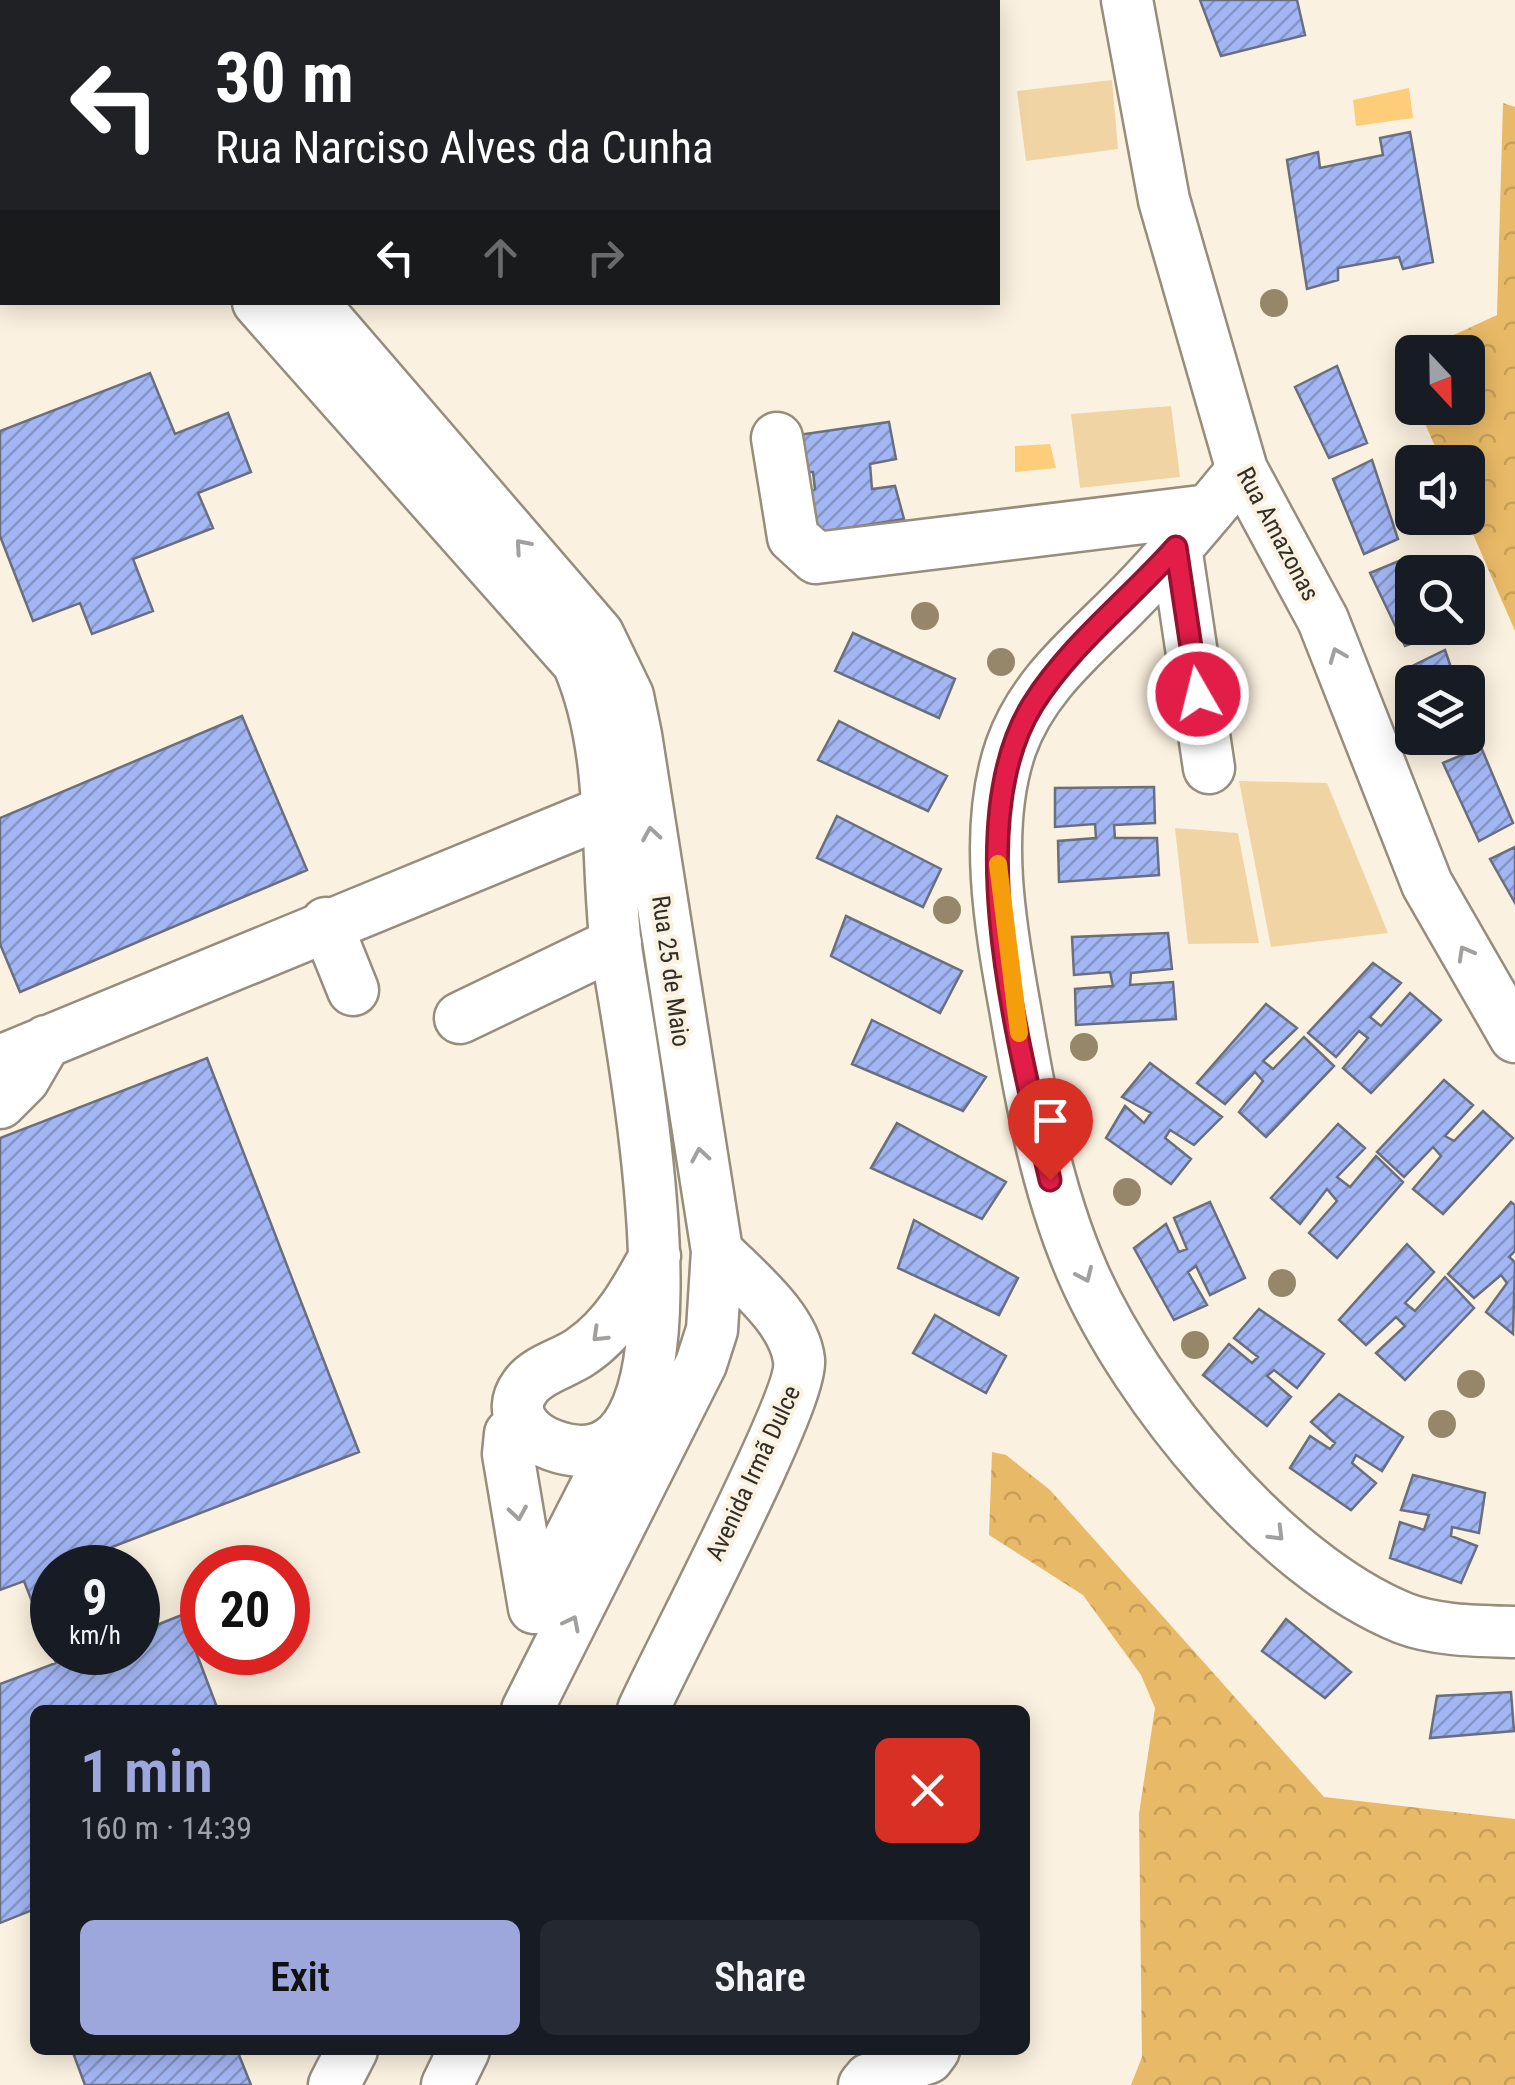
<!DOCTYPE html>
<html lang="en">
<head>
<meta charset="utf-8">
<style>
  :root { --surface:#171b24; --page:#242831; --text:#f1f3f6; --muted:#9ea1a6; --accent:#9ea7dc }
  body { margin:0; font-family:"Roboto Condensed",sans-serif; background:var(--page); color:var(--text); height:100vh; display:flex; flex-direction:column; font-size:38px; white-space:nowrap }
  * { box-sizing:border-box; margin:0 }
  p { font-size:32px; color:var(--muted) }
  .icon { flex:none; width:55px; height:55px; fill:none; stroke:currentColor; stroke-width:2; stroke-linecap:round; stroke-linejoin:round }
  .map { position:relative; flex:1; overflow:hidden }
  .sheet { position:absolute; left:30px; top:1705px; width:1000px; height:350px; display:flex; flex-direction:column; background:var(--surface); border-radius:15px; box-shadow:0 5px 25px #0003 }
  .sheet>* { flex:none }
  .banner { position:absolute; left:0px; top:0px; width:1000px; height:305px; box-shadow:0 5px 25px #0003; background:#202124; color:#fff; overflow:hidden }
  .needle { width:65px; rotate:158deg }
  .fabs { position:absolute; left:1395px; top:335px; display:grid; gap:20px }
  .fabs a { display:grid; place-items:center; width:90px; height:90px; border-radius:15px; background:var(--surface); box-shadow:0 5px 25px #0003; font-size:50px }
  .speed { position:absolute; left:30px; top:1545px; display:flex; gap:20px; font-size:50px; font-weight:700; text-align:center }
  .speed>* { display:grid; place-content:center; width:130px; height:130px; border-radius:50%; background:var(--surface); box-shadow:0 5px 25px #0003; line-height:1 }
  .speed small { font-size:25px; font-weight:400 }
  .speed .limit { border:15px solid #d22; background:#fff; color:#111 }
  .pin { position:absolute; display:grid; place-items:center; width:85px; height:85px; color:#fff; margin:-102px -42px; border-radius:50% 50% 50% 0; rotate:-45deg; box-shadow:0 0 10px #0007 }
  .pin .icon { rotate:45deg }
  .me { position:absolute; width:110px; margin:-55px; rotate:352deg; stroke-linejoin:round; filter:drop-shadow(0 0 8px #0008) }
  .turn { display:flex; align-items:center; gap:35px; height:210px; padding:0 50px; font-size:45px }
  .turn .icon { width:130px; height:130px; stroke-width:2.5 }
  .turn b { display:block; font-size:70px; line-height:85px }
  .lanes { display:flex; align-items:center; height:95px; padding:0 50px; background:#0003; justify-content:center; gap:50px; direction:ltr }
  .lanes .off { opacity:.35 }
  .round { display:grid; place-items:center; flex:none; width:105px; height:105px; border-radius:15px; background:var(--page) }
  .head { display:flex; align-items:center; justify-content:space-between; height:170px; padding:0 50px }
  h1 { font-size:60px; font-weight:600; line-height:75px; color:var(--accent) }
  .action { display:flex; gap:20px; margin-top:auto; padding:20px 50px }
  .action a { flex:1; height:115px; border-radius:15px; background:var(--accent); color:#111; font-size:40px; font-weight:600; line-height:115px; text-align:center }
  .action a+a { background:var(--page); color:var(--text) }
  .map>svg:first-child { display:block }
</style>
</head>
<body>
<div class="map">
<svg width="1515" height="2085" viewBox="0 0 1515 2085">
  <defs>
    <pattern id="forest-crowns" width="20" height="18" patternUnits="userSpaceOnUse" patternTransform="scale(2.5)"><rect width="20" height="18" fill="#e8b966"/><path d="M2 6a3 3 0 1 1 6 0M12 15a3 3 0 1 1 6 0" fill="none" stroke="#c79f58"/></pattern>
    <pattern id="building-hatch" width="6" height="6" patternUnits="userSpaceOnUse" patternTransform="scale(2.5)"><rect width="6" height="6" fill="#a2b6f4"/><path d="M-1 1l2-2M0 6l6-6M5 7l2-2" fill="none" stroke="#8594c6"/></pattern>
  </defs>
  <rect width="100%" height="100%" fill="#fbf1e0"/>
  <path fill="url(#forest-crowns)" d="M1503 103 1515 107V631L1466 518 1468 462H1442L1418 408H1468V352H1417L1497 315Z
    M992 1452 1006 1455 1050 1490 1324 1797 1515 1819V2085H1131L1142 2057 1139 1814 1155 1708 1141 1675 1083 1595 989 1535Z"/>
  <path fill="#f1d4a3" d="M1112 80 1118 149 1026 161 1017 91Z
    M1171 406 1180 477 1080 488 1071 414Z
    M1239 781 1327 783 1388 933 1271 947Z
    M1175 828 1238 833 1259 943 1188 944Z"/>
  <path fill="#fdcd7a" d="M1409 88 1413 118 1356 126 1353 100Z
    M1050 444 1056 468 1015 472V446Z"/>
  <path fill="url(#building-hatch)" stroke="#6a6f7f" stroke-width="2.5" d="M1200 0H1297L1305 35 1221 56Z
    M1410 132 1433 262 1403 269 1399 257 1338 268V280L1307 289 1287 160 1318 152 1320 168 1383 155 1380 138Z
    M1337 366 1367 443 1329 458 1295 387Z
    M150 373 175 434 228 413 251 472 198 493 213 528 133 559 153 611 92 634 80 603 33 621 0 536V431Z
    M889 422 896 459 870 464 872 489 895 486 904 519 803 535 798 495 815 489 813 472H798L791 436Z
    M1372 460 1398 539 1364 554 1333 479Z
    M1406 558 1413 572 1412 628H1438L1440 633 1405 646 1370 573Z
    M853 633 955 679 939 718 835 671Z
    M1445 650 1456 682H1414L1408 668Z
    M242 716 307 870 20 992 0 944V818Z
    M839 721 947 776 928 811 818 760Z
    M1481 747 1513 823 1479 841 1443 763Z
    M1154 787 1155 823 1114 825 1115 838H1157L1159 875 1059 882 1058 841 1096 838 1095 824 1055 827V788Z
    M837 816 941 869 923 907 817 858Z
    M1515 847V903L1490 859Z
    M846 916 962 971 940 1013 831 956Z
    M1168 933 1172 969 1131 973 1130 985 1173 982 1176 1019 1076 1025 1075 989 1113 986 1110 972 1074 975 1072 937Z
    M1373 963 1401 983 1370 1017 1381 1026 1410 993 1441 1020 1371 1093 1343 1068 1368 1038 1359 1031 1336 1057 1308 1033Z
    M1266 1004 1297 1028 1263 1061 1273 1069 1304 1037 1334 1066 1266 1137 1239 1112 1263 1081 1255 1072 1225 1104 1197 1083Z
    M872 1020 986 1077 963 1111 852 1064Z
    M207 1058 359 1452 112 1547 120 1568H52V1652H138V1613L144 1630 182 1615 218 1710H35V1909L0 1923V1684L56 1663 24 1581 0 1590V1138Z
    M1150 1063 1222 1117 1194 1145 1170 1130 1165 1138 1191 1159 1171 1184 1106 1138 1125 1106 1144 1123 1151 1113 1122 1097Z
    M1444 1080 1473 1105 1445 1136 1454 1141 1483 1111 1513 1138 1443 1214 1413 1189 1441 1156 1433 1147 1404 1177 1377 1152Z
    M897 1123 1006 1182 982 1219 871 1168Z
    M1338 1124 1365 1148 1337 1177 1350 1187 1376 1156 1403 1182 1337 1258 1309 1233 1337 1201 1327 1189 1300 1224 1271 1198Z
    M1210 1202 1245 1278 1210 1295 1196 1266 1188 1272 1207 1305 1174 1320 1134 1248 1166 1224 1179 1252 1187 1249 1174 1218Z
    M1511 1202 1515 1205V1251L1509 1257 1515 1262 1513 1334 1486 1312 1507 1283 1501 1275 1474 1298 1448 1274Z
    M914 1220 1018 1278 999 1315 898 1268Z
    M1407 1244 1434 1272 1405 1303 1415 1311 1445 1277 1474 1308 1405 1380 1376 1353 1405 1326 1396 1317 1366 1345 1339 1320Z
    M1259 1309 1324 1354 1297 1388 1274 1370 1267 1376 1291 1397 1267 1426 1203 1375 1229 1344 1252 1363 1258 1357 1234 1338Z
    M935 1315 1006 1356 986 1393 913 1353Z
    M1339 1394 1403 1437 1382 1471 1356 1455 1352 1463 1376 1483 1351 1510 1290 1468 1310 1436 1330 1449 1335 1443 1311 1422Z
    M1413 1475 1485 1493 1479 1533 1452 1527 1451 1536 1477 1546 1461 1583 1390 1558 1400 1522 1424 1530 1429 1515 1401 1510Z
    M1286 1619 1351 1672 1325 1698 1262 1651Z
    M1511 1692 1514 1731 1430 1738 1437 1696Z
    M72 2050H237L251 2085H85Z"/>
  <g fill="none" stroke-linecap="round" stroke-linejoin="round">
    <g stroke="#968d7d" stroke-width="55">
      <path id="minor" d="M1127 0 1164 200 1242 470 1323 620 1427 884 1515 1037
        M17 2 18 0
        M202 2 203 0
        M249 2 250 0
        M0 48 2 42
        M258 302 578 663C616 751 605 853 616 947 625 1019 729 1510 552 1445 528 1436 506 1413 525 1387 537 1369 564 1364 582 1351 616 1328 636 1291 655 1256
        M312 302 598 634 628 696 636 735 717 1251 712 1330 701 1364 527 1710
        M777 438 793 537 816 558 1209 510
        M1242 470C1207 513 1171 556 1133 595 1088 642 1034 682 1011 747 983 828 1000 926 1015 1008 1030 1096 1046 1188 1082 1271 1136 1396 1275 1566 1403 1618 1436 1631 1480 1631 1515 1632
        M1176 547 1209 768
        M326 923 353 990
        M460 1018 616 943
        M0 1061 607 811
        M0 1103 24 1079 46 1041
        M521 1423 510 1434 508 1454 534 1608
        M534 1608 622 1435
        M643 1710C668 1654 804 1399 799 1360 794 1318 745 1280 717 1251
        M334 2085 352 2050
        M447 2085 464 2050
        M864 2085 869 2079 928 2058 934 2050"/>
    </g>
    <use href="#minor" stroke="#fff" stroke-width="50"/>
  </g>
  <g fill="#96876b">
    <circle cx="1274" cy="303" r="14"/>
    <circle cx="925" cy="616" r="14"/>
    <circle cx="1001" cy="662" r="14"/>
    <circle cx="947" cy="910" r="14"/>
    <circle cx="1084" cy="1047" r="14"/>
    <circle cx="1127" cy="1192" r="14"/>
    <circle cx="1282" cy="1283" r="14"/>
    <circle cx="1195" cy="1345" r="14"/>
    <circle cx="1471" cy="1384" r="14"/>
    <circle cx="1442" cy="1424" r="14"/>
  </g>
  <defs><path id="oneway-chevron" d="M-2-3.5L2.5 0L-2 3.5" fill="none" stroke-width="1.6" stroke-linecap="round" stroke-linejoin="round" transform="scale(2.5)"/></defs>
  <g stroke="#a2a09e">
    <use href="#oneway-chevron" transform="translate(522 546) rotate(-131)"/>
    <use href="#oneway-chevron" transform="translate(1337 655) rotate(-112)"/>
    <use href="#oneway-chevron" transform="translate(651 834) rotate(-99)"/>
    <use href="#oneway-chevron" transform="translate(1465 953) rotate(-119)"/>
    <use href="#oneway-chevron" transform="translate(700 1155) rotate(-100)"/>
    <use href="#oneway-chevron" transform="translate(1085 1275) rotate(66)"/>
    <use href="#oneway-chevron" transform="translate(599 1335) rotate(136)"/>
    <use href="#oneway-chevron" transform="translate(518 1513) rotate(81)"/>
    <use href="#oneway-chevron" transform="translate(1277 1534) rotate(45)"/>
    <use href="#oneway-chevron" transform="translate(572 1623) rotate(-63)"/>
  </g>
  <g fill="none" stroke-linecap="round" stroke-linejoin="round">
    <g stroke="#92132f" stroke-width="25">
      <path id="route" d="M1050 1180C1020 1050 958 824 1033 704 1071 644 1129 600 1176 547L1198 694"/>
    </g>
    <use href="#route" stroke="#e11d48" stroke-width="18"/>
    <path stroke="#f59e0b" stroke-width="18" d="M998 864 1019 1033"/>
  </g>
  <g text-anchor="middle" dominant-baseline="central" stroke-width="8" stroke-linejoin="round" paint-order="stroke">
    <g font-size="25" fill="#312d27" stroke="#fbf1e0">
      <text transform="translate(1278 534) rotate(62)">Rua Amazonas</text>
      <text transform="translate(671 971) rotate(82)">Rua 25 de Maio</text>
      <text transform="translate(753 1473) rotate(-65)">Avenida Irmã Dulce</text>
    </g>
  </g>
</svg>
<div class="fabs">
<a><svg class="needle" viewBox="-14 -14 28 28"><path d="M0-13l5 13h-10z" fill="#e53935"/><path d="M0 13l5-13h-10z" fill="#9ea1a6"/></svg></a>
<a><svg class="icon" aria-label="sound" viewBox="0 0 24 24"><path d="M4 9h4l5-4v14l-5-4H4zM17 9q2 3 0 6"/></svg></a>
<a><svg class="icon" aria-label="search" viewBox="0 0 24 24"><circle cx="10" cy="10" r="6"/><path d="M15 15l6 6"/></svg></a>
<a><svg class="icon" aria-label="layers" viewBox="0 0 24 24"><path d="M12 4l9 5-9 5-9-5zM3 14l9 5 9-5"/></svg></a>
</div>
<div class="speed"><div>9<small>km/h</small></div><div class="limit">20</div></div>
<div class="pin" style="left:1050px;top:1180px;background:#d93025"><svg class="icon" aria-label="arrive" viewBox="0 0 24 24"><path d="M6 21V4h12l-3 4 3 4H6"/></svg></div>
<svg class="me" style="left:1198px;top:694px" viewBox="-20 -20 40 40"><circle r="17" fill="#e11d48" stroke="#fff" stroke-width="3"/><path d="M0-11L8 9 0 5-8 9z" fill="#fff"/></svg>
<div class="banner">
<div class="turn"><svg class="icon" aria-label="left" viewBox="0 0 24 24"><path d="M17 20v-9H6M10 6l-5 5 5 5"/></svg><div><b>30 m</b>Rua Narciso Alves da Cunha</div></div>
<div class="lanes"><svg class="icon" aria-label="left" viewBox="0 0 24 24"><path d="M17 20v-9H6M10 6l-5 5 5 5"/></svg><svg class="icon off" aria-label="ahead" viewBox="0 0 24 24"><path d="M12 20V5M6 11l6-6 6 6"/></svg><svg class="icon off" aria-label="right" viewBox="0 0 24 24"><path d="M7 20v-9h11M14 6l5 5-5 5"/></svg></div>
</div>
<section class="sheet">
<div class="head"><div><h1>1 min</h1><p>160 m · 14:39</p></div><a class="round" style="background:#d93025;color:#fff"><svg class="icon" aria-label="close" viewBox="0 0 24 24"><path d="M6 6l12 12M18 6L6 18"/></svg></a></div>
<div class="action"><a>Exit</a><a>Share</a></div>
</section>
</div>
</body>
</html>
